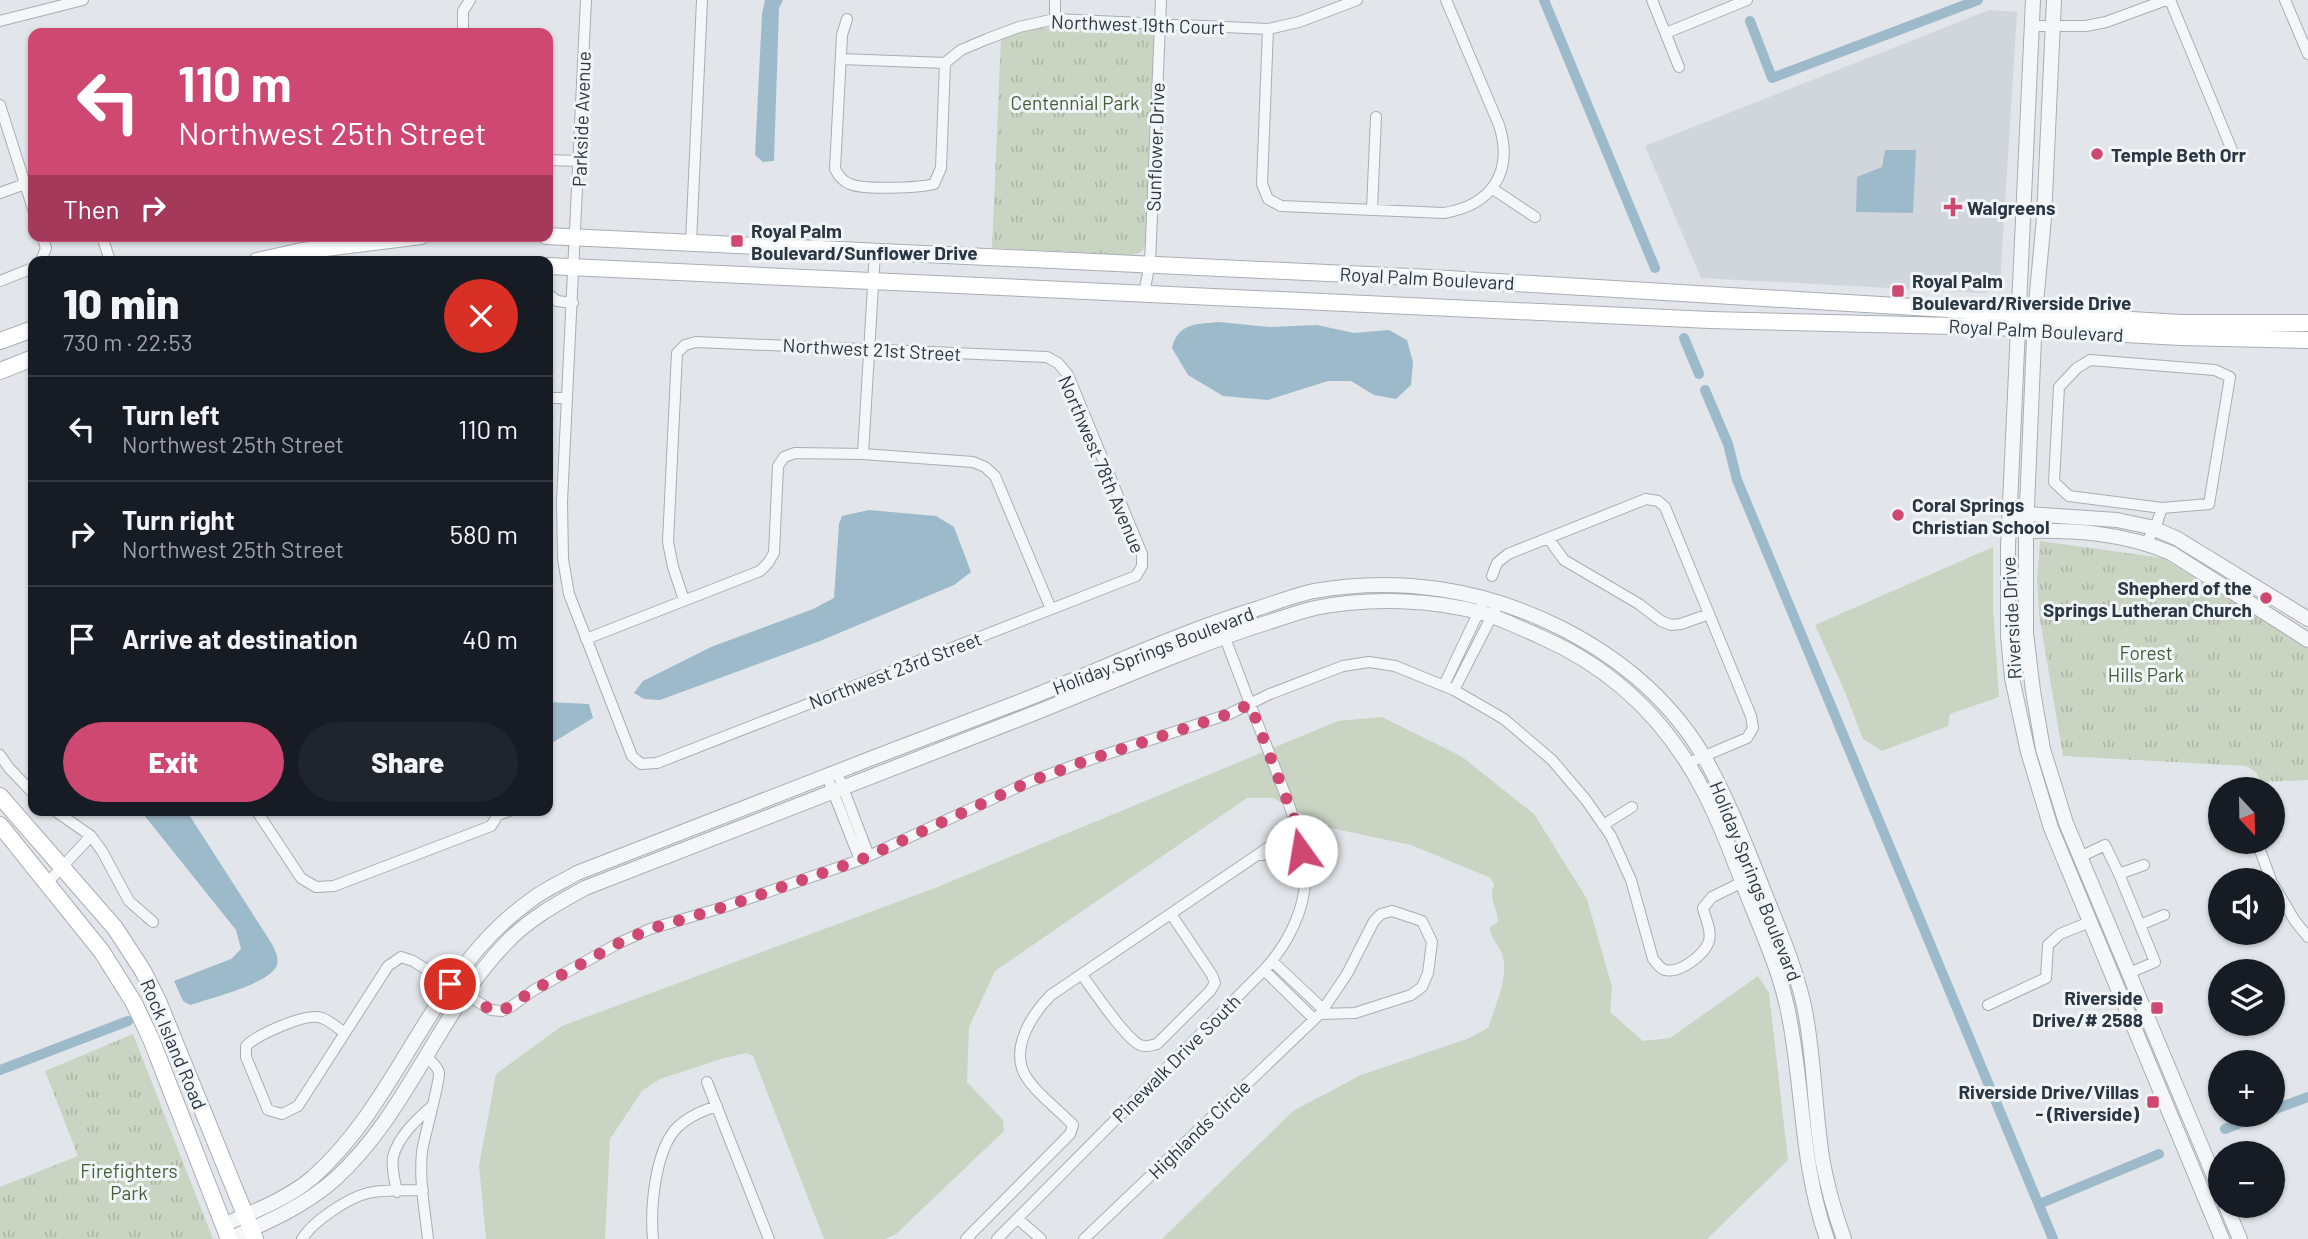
<!DOCTYPE html>
<html lang="en">
<head>
<meta charset="utf-8">
<style>
  :root { --surface:#171b24; --page:#20242c; --text:#f1f3f6; --muted:#9ea1a6; --line:#363941; --accent:#ce4871 }
  body { margin:0; font-family:Barlow,sans-serif; background:var(--page); color:var(--text); height:100vh; display:flex; flex-direction:column; font-size:26px; white-space:nowrap }
  * { box-sizing:border-box; margin:0 }
  p { font-size:23px; color:var(--muted) }
  .icon { flex:none; width:38px; height:38px; fill:none; stroke:currentColor; stroke-width:2; stroke-linecap:round; stroke-linejoin:round }
  .map { position:relative; flex:1; overflow:hidden }
  .sheet { position:absolute; left:28px; top:256px; width:525px; height:560px; display:flex; flex-direction:column; background:var(--surface); border-radius:14px; box-shadow:0 2px 5px #0004 }
  .sheet>* { flex:none }
  .guide { position:absolute; left:28px; top:28px; width:525px; height:214px; border-radius:14px; box-shadow:0 2px 5px #0004; background:#ce4871; color:#fff; overflow:hidden }
  .needle { width:46px; rotate:158deg }
  .tools { position:absolute; left:2208px; top:777px; display:grid; gap:14px }
  .tools a { display:grid; place-items:center; width:77px; height:77px; border-radius:50%; background:var(--surface); box-shadow:0 2px 5px #0004; font-size:35px }
  .pin { position:absolute; display:grid; place-items:center; width:60px; height:60px; color:#fff; margin:-30px; border:4px solid #fff; border-radius:50%; box-shadow:0 2px 7px #0007 }
  .me { position:absolute; width:77px; margin:-38px; rotate:347deg; stroke-linejoin:round; filter:drop-shadow(0 0 5px #0008) }
  .turn { display:flex; align-items:center; gap:24px; height:147px; padding:0 35px; font-size:32px }
  .turn .icon { width:91px; height:91px; stroke-width:2.5 }
  .turn b { display:block; font-size:49px; line-height:60px }
  .then { display:flex; align-items:center; height:66px; padding:0 35px; background:#0003; gap:14px; font-size:26px }
  .round { display:grid; place-items:center; flex:none; width:74px; height:74px; border-radius:37px; background:var(--page) }
  .overview { display:flex; align-items:center; justify-content:space-between; height:119px; padding:0 35px }
  h1 { font-size:42px; font-weight:800; line-height:52px }
  .button { display:flex; gap:14px; margin-top:auto; padding:14px 35px }
  .button a { flex:1; height:80px; border-radius:42px; background:var(--accent); color:#fff; font-size:28px; font-weight:800; line-height:80px; text-align:center }
  .button a+a { background:var(--page); color:var(--text) }
  ul { padding:0; list-style:none }
  li { display:flex; align-items:center; gap:21px; height:105px; padding:0 35px; border-top:2px solid var(--line) }
  li div { flex:1 }
  li b { display:block; font-size:26px }
  li em { font-style:normal }
  .map>svg:first-child { display:block }
</style>
</head>
<body>
<div class="map">
<svg width="2308" height="1239" viewBox="0 0 2308 1239">
  <defs>
    <pattern id="park-tufts" width="24" height="20" patternUnits="userSpaceOnUse" patternTransform="scale(1.75)"><rect width="24" height="20" fill="#cad4c3"/><path d="M3 7l-1-3M5 7V3M7 7l1-3M15 17l-1-3M17 17v-4M19 17l1-3" fill="none" stroke="#aeb7a9"/></pattern>
  </defs>
  <rect width="100%" height="100%" fill="#e2e6ea"/>
  <path fill="#d0d6dc" d="M1989 10 2017 12 2000 283 1994 290 1984 293 1701 278 1645 146Z"/>
  <path fill="#cad4c3" d="M1993 547V608L1999 697 1950 714 1948 726 1882 751 1863 739 1845 692 1815 625Z
    M1382 717 1461 756 1534 814 1587 899 1612 987 1610 1012 1643 1041 1670 1038 1758 976 1769 993 1788 1160 1707 1239H1162L1293 1111 1361 1075 1467 1039 1488 1028C1495 1007 1508 979 1503 957 1500 946 1490 938 1490 927L1498 922C1498 908 1488 899 1494 885L1491 878 1411 845 1326 827 1273 798H1247L995 971 969 1027 967 1082 1003 1120 1004 1131 896 1234 885 1239H824L753 1056 746 1053 721 1059 660 1079 642 1091 610 1139 605 1239H486L479 1166 496 1074 562 1026 935 888 1338 721Z"/>
  <path fill="url(#park-tufts)" d="M1069 25 1142 27 1149 30 1155 39 1145 246 1142 251 1133 255 992 248 1001 38 1035 29Z
    M2040 541 2163 558 2308 648V780L2261 782 2256 772 2246 766 2063 756 2039 614 2037 580Z
    M133 1034 213 1239H0V1187L78 1156 45 1071Z"/>
  <path fill="#9dbaca" d="M765 0H783L779 8 774 161 763 162 755 155 762 14Z
    M1885 150H1916L1913 213 1856 212 1857 177 1882 167Z
    M1219 322 1269 327 1317 325 1354 333 1389 330 1407 340 1413 362 1411 385 1396 399 1374 395 1351 381H1328L1268 400 1223 396 1188 375 1172 348C1178 323 1196 324 1219 322Z
    M869 510 936 516 954 527 971 572 954 585 820 641 660 700 644 699 634 693 643 681 711 647 813 609 834 598 839 524 842 516Z
    M548 702 589 704 593 718 552 743 548 741Z
    M140 810H186L272 944C275 951 279 957 277 965 270 984 210 998 190 1005L183 1001 174 981 231 959 241 949 236 930Z"/>
  <g fill="none" stroke-linecap="round" stroke-linejoin="round">
    <path stroke="#9dbaca" stroke-width="10" d="M1544 0 1655 268
      M1750 21 1772 78 1978 0
      M1684 338 1699 374
      M1705 390 1728 444 1737 480 2053 1239
      M0 1070 128 1021
      M2273 1110 2308 1097
      M2225 1129 2261 1115
      M2039 1204 2159 1154"/>
    <g stroke="#a7aeb4" stroke-width="12">
      <path id="minor" d="M586 0 562 502 563 559 569 594 632 756 641 764 657 763 1136 576 1142 566V554L1068 375 1058 363 1047 357 696 342 685 345 677 353 668 542 673 567 684 600
        M1652 0 1679 67
        M2170 0 2234 155
        M2285 0 2308 54
        M847 19 842 35 835 169C839 176 842 181 850 184 863 190 918 188 934 184L941 168 945 63
        M1055 19V0
        M0 21 83 0
        M2032 26H2086L2106 22 2166 0
        M1268 29 1262 184 1268 199 1281 206 1444 213C1492 205 1514 172 1499 125L1446 0
        M463 33V11L470 0
        M1666 33 1747 0
        M841 59 945 63 961 50 987 39 1019 27 1055 19 1268 29 1299 22 1357 0
        M0 105 33 209
        M548 160 579 161
        M1493 189 1535 217
        M0 193 33 181
        M1372 209 1376 117
        M102 236 110 261
        M691 243 702 0
        M41 261 46 248 42 236
        M0 281 33 268
        M1144 293 1150 263 1161 0
        M548 294 557 301 573 303
        M548 398H566
        M863 454 875 252
        M1548 538 1564 560 1639 604 1661 621 1671 625 1681 624 1709 614
        M2146 542 2155 529 2162 508 2209 504 2230 377 2215 370 2090 360 2077 368 2059 387 2054 482 2069 496 2162 508
        M1492 576 1497 563 1508 554 1646 499 1658 501 1665 507 1751 716 1753 728 1747 738 1688 763
        M586 639 760 571 768 563 774 553 778 466 784 457 795 453 863 454 973 462 985 467 995 476 1051 609
        M1444 685 1481 607
        M1454 690 1499 602
        M0 755 9 768 33 793
        M840 780 869 856
        M830 784 860 860
        M2244 785 2246 789
        M54 810 91 836 102 851 129 901 153 922
        M256 810 301 878 316 887 334 886 491 826 498 815 512 810
        M1603 825 1632 807
        M2257 842 2271 880
        M1261 855 1301 851
        M2080 857 2105 845 2119 874
        M47 883 91 836
        M2273 884 2295 921 2308 937
        M2140 925 2119 874 2144 865
        M1272 961 1323 1009
        M1264 970 1314 1019
        M2129 973 2155 962 2140 925 2164 915
        M1082 975C1093 990 1125 1038 1140 1045 1146 1048 1151 1045 1157 1044L1210 991 1215 983 1212 975 1171 914
        M1988 1005 2046 978 2048 945 2060 934 2090 922
        M345 1033C338 1028 330 1021 322 1018 306 1012 257 1035 246 1046V1057L268 1110 282 1114 298 1106 388 966 401 957 413 961 491 1010 502 1011 512 1006 534 990 619 943 650 929 724 907 860 860 1031 781 1089 760 1229 714 1270 694 1343 666 1369 662 1395 666 1454 690 1504 719 1552 760 1586 800 1611 836 1631 880 1653 959C1657 963 1659 968 1665 970 1680 974 1705 954 1709 941 1712 930 1705 918 1703 908L1712 897 1757 875
        M426 1056C430 1061 438 1066 439 1073 440 1082 424 1137 422 1152 419 1181 425 1211 428 1239
        M707 1082 769 1239
        M397 1192C395 1181 391 1168 393 1157 398 1137 416 1120 431 1107
        M1018 1219 1041 1239
        M302 1239C313 1221 348 1198 368 1193 385 1189 405 1191 423 1190
        M653 1239C650 1209 655 1155 674 1131 685 1118 701 1111 717 1106
        M966 1239 1070 1134 1073 1125C1059 1110 1033 1091 1024 1073 1011 1046 1033 1013 1051 995L1272 845 1300 842
        M997 1239 1264 970C1287 945 1307 908 1305 873 1303 835 1287 800 1274 765 1256 720 1239 675 1222 630
        M1084 1239 1320 1014 1347 974 1374 921 1381 914 1392 911 1422 921 1432 942 1428 973 1422 987 1411 995 1355 1013 1320 1014"/>
    </g>
    <g stroke="#a7aeb4" stroke-width="16">
      <path id="tertiary" d="M2033 0 2008 547V636L2012 678 2028 752 2051 828 2222 1239
        M2054 0 2044 218 2035 314 2026 531V633L2033 691 2043 749 2066 823 2221 1193
        M2021 516 2027 514 2117 520 2150 527 2176 538 2308 619
        M2020 527 2026 531C2076 530 2124 533 2171 553L2308 640
        M2226 1206 2240 1239
        M223 1225C253 1212 287 1199 312 1178 373 1124 405 1049 451 984 473 952 500 922 531 900 545 889 562 882 577 873 722 816 866 760 1011 705 1092 674 1172 635 1256 609 1275 603 1295 595 1314 591 1399 576 1484 589 1561 628 1622 659 1673 702 1707 762 1731 806 1749 853 1767 899 1781 934 1796 969 1804 1006 1815 1058 1814 1111 1823 1163 1828 1189 1835 1214 1844 1239
        M229 1239C266 1223 305 1206 335 1179 408 1113 438 1013 506 943 529 919 556 904 585 888 729 831 873 775 1017 720 1100 688 1181 650 1266 623 1282 618 1298 612 1315 608 1369 597 1433 599 1486 614 1504 620 1523 629 1541 637 1614 669 1669 723 1705 794 1722 827 1735 863 1748 897 1763 934 1780 972 1788 1011 1804 1088 1800 1163 1827 1239"/>
    </g>
    <g stroke="#a7aeb4" stroke-width="18">
      <path id="secondary" d="M546 236 1431 278 2181 323H2308
        M257 261 302 251 421 236
        M548 266 1710 320 1995 327 2181 337 2308 340
        M0 341 33 329
        M0 371 33 358
        M0 796 115 928 143 971 158 1001 255 1239
        M0 825 102 952 134 1003 151 1039 229 1239"/>
    </g>
    <use href="#minor" stroke="#f5f6f8" stroke-width="10"/>
    <use href="#tertiary" stroke="#f5f6f8" stroke-width="14"/>
    <use href="#secondary" stroke="#fff" stroke-width="16"/>
  </g>
  <g fill="none" stroke-linecap="round" stroke-linejoin="round">
    <path stroke="#ce4871" stroke-width="12" stroke-dasharray="0 21.6" d="M450 984 491 1010 502 1011 534 990 619 943 650 929 724 907 860 860 1031 781 1088 760 1229 714 1250 704 1295 821 1301 851"/>
  </g>
  <g fill="#ce4871" stroke="#f1f5f7" stroke-width="2.5">
    <circle cx="2097" cy="154" r="7"/>
    <path d="M1949.5 196.5h7v7h7v7h-7v7h-7v-7h-7v-7h7z"/>
    <rect x="730" y="234" width="14" height="14" rx="3.5"/>
    <rect x="1891" y="284" width="14" height="14" rx="3.5"/>
    <circle cx="1898" cy="515" r="7"/>
    <circle cx="2266" cy="598" r="7"/>
    <rect x="2150" y="1001" width="14" height="14" rx="3.5"/>
    <rect x="2146" y="1095" width="14" height="14" rx="3.5"/>
  </g>
  <g text-anchor="middle" dominant-baseline="central" stroke-width="6" stroke-linejoin="round" paint-order="stroke">
    <g font-size="19" fill="#2a3642" stroke="#f1f5f7">
      <text transform="translate(1138 24) rotate(2)">Northwest 19th Court</text>
      <text transform="translate(581 119) rotate(-88)">Parkside Avenue</text>
      <text transform="translate(1155 147) rotate(-88)">Sunflower Drive</text>
      <text transform="translate(1427 278) rotate(3)">Royal Palm Boulevard</text>
      <text transform="translate(2036 330) rotate(3)">Royal Palm Boulevard</text>
      <text transform="translate(872 349) rotate(3)">Northwest 21st Street</text>
      <text transform="translate(1102 464) rotate(67)">Northwest 78th Avenue</text>
      <text transform="translate(2011 618) rotate(-93)">Riverside Drive</text>
      <text transform="translate(1153 650) rotate(-21)">Holiday Springs Boulevard</text>
      <text transform="translate(895 670) rotate(-21)">Northwest 23rd Street</text>
      <text transform="translate(1756 881) rotate(68)">Holiday Springs Boulevard</text>
      <text transform="translate(174 1044) rotate(67)">Rock Island Road</text>
      <text transform="translate(1176 1058) rotate(-45)">Pinewalk Drive South</text>
      <text transform="translate(1199 1129) rotate(-44)">Highlands Circle</text>
    </g>
    <g font-size="19" fill="#445e37" stroke="#f1f5f7">
      <text x="1075" y="102">Centennial Park</text>
      <text x="2146" y="652">Forest<tspan x="2146" dy="22">Hills Park</tspan></text>
      <text x="129" y="1170">Firefighters<tspan x="129" dy="22">Park</tspan></text>
    </g>
    <g font-size="19" font-weight="bold" fill="#2a3642" stroke="#f1f5f7" text-anchor="start">
      <text x="2111" y="154">Temple Beth Orr</text>
      <text x="1967" y="207">Walgreens</text>
      <text x="751" y="230">Royal Palm<tspan x="751" dy="22">Boulevard/Sunflower Drive</tspan></text>
      <text x="1912" y="280">Royal Palm<tspan x="1912" dy="22">Boulevard/Riverside Drive</tspan></text>
      <text x="1912" y="504">Coral Springs<tspan x="1912" dy="22">Christian School</tspan></text>
      <text x="2252" y="587" text-anchor="end">Shepherd of the<tspan x="2252" dy="22">Springs Lutheran Church</tspan></text>
      <text x="2143" y="997" text-anchor="end">Riverside<tspan x="2143" dy="22">Drive/# 2588</tspan></text>
      <text x="2139" y="1091" text-anchor="end">Riverside Drive/Villas<tspan x="2139" dy="22">- (Riverside)</tspan></text>
    </g>
  </g>
</svg>
<div class="tools">
<a><svg class="needle" viewBox="-14 -14 28 28"><path d="M0-13l5 13h-10z" fill="#e53935"/><path d="M0 13l5-13h-10z" fill="#9ea1a6"/></svg></a>
<a><svg class="icon" aria-label="sound" viewBox="0 0 24 24"><path d="M4 9h4l5-4v14l-5-4H4zM17 9q2 3 0 6"/></svg></a>
<a><svg class="icon" aria-label="layers" viewBox="0 0 24 24"><path d="M12 4l9 5-9 5-9-5zM3 14l9 5 9-5"/></svg></a>
<a>+</a>
<a>−</a>
</div>
<div class="pin" style="left:450px;top:984px;background:#d93025"><svg class="icon" aria-label="arrive" viewBox="0 0 24 24"><path d="M6 21V4h12l-3 4 3 4H6"/></svg></div>
<svg class="me" style="left:1301px;top:851px" viewBox="-20 -20 40 40"><circle r="19" fill="#fff"/><path d="M0-13L10 11 0 6-10 11z" fill="#ce4871"/></svg>
<div class="guide">
<div class="turn"><svg class="icon" aria-label="left" viewBox="0 0 24 24"><path d="M17 20v-9H6M10 6l-5 5 5 5"/></svg><div><b>110 m</b>Northwest 25th Street</div></div>
<div class="then">Then<svg class="icon" aria-label="right" viewBox="0 0 24 24"><path d="M7 20v-9h11M14 6l5 5-5 5"/></svg></div>
</div>
<section class="sheet">
<div class="overview"><div><h1>10 min</h1><p>730 m · 22:53</p></div><a class="round" style="background:#d93025;color:#fff"><svg class="icon" aria-label="close" viewBox="0 0 24 24"><path d="M6 6l12 12M18 6L6 18"/></svg></a></div>
<ul>
<li><svg class="icon" aria-label="left" viewBox="0 0 24 24"><path d="M17 20v-9H6M10 6l-5 5 5 5"/></svg><div><b>Turn left</b><p>Northwest 25th Street</p></div><em>110 m</em></li>
<li><svg class="icon" aria-label="right" viewBox="0 0 24 24"><path d="M7 20v-9h11M14 6l5 5-5 5"/></svg><div><b>Turn right</b><p>Northwest 25th Street</p></div><em>580 m</em></li>
<li><svg class="icon" aria-label="arrive" viewBox="0 0 24 24"><path d="M6 21V4h12l-3 4 3 4H6"/></svg><div><b>Arrive at destination</b></div><em>40 m</em></li>
</ul>
<div class="button"><a>Exit</a><a>Share</a></div>
</section>
</div>
</body>
</html>
